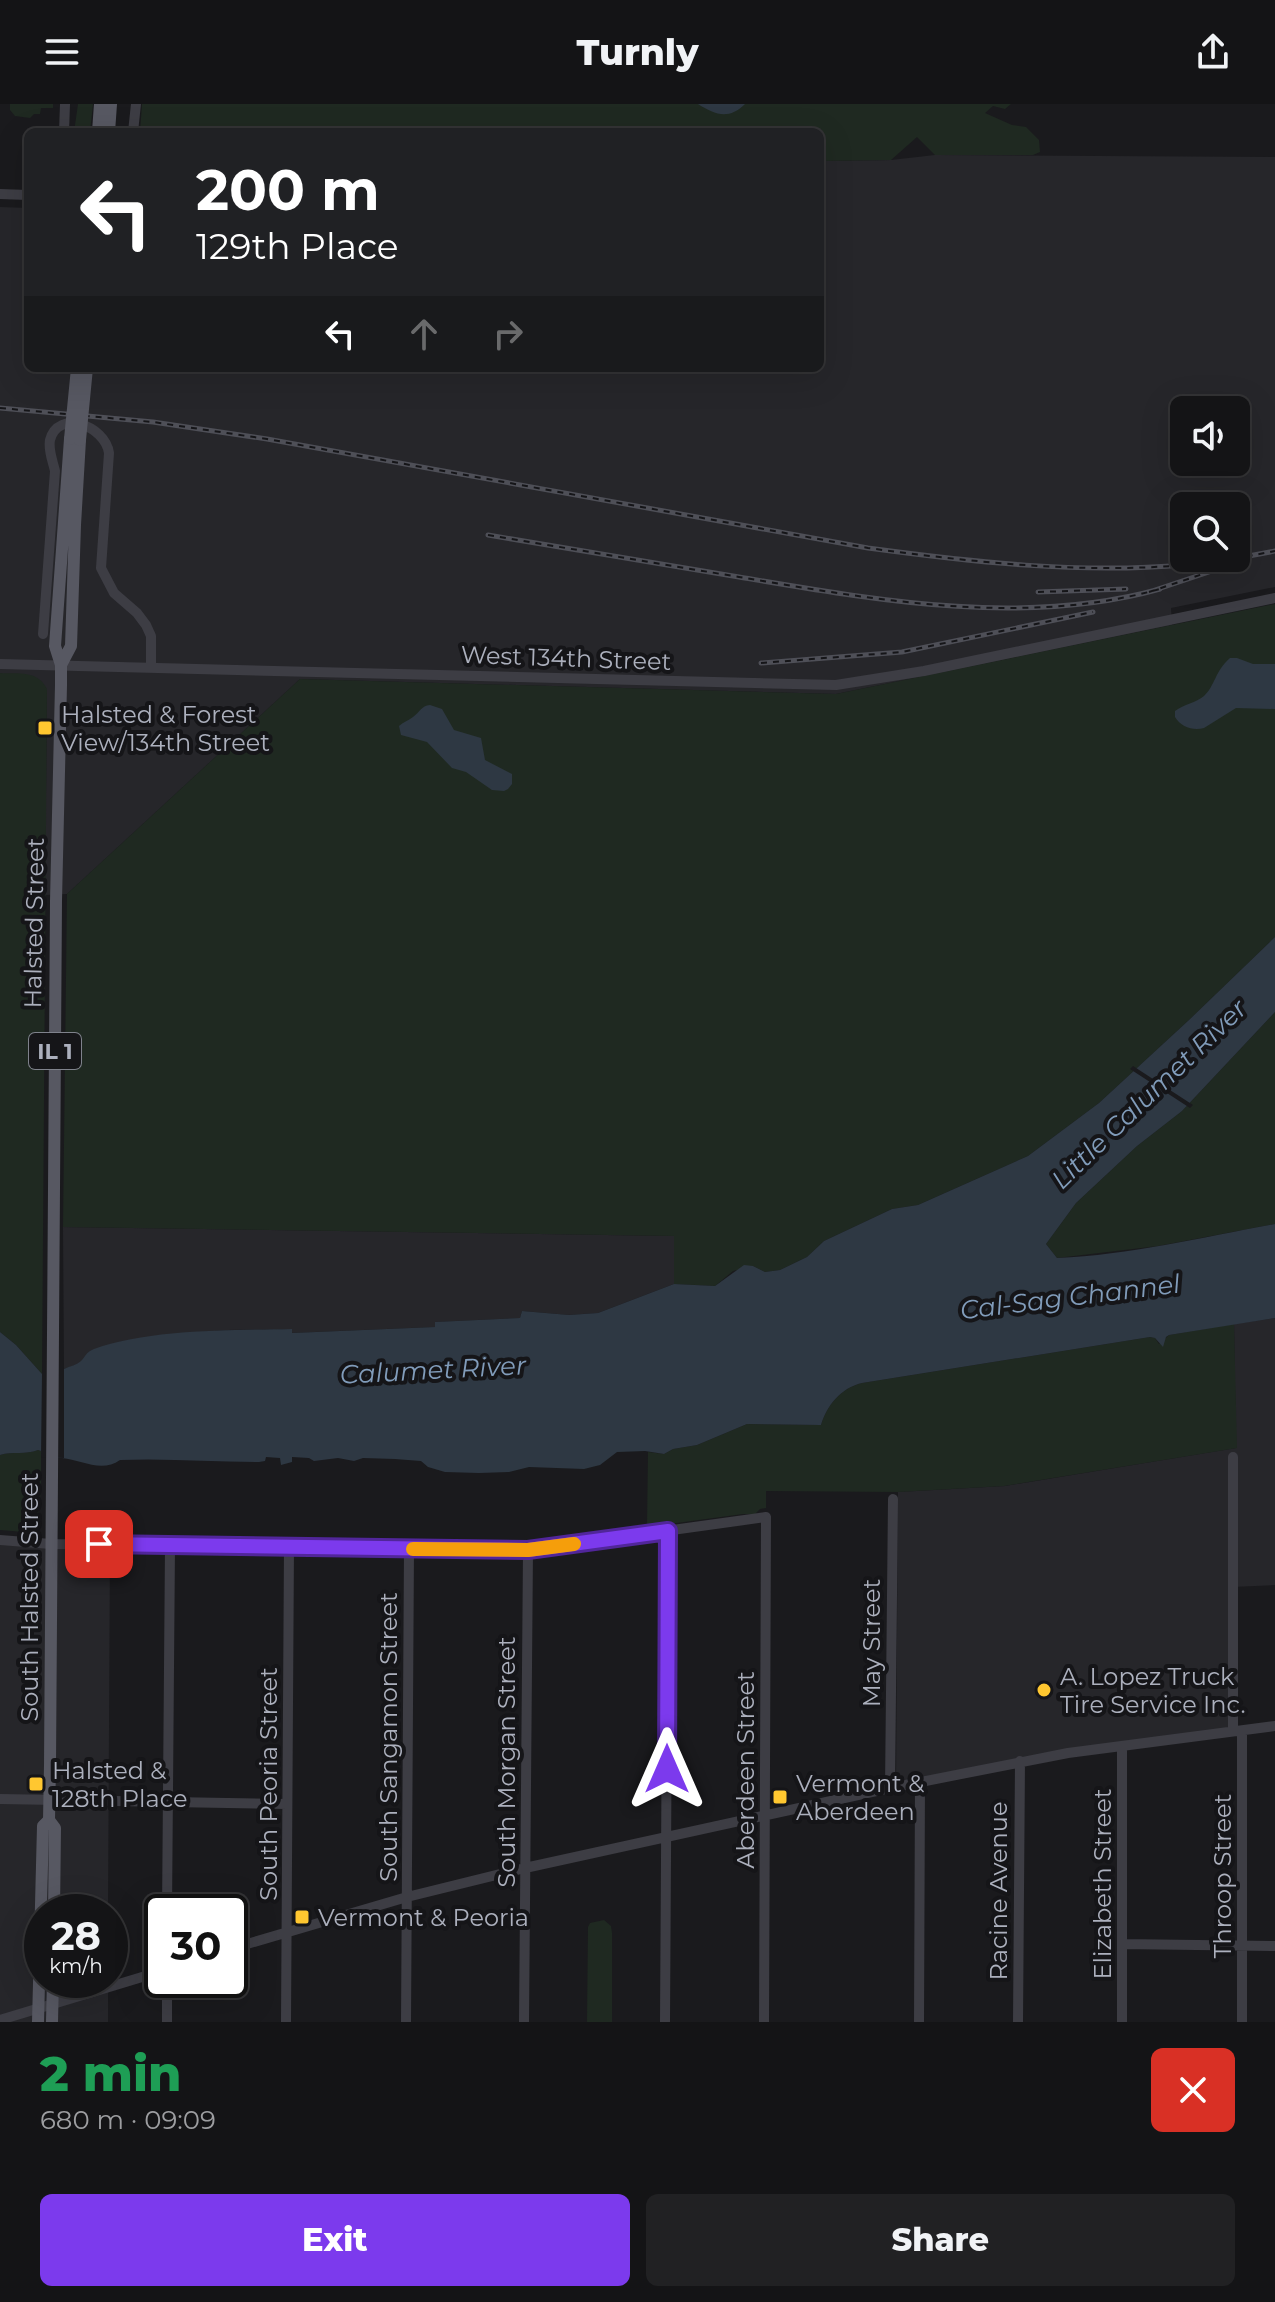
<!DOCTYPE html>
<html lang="en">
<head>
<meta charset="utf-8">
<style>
  :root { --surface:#141416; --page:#212123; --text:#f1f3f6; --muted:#9d9ea1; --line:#333335; --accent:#7c3aed }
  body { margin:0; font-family:Montserrat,sans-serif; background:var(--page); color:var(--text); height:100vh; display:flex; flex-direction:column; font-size:30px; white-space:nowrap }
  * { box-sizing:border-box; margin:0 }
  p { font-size:26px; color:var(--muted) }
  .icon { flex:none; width:44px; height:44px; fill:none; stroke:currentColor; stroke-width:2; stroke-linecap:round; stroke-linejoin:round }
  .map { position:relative; height:1918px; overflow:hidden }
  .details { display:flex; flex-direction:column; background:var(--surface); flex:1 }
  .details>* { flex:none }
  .top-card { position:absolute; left:24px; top:24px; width:800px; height:244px; border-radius:12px; box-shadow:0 8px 32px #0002,0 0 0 2px var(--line); background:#202124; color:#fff; overflow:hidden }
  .buttons { position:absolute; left:1170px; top:292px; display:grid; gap:16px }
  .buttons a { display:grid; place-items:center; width:80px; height:80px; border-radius:12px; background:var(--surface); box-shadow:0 8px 32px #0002,0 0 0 2px var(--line); font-size:40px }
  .speed { position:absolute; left:24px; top:1790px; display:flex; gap:16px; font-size:40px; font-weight:700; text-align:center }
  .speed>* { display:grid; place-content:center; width:104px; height:104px; border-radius:50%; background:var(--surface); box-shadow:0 8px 32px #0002,0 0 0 2px var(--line); line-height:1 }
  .speed small { font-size:20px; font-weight:400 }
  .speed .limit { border:4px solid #111; border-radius:12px; background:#fff; color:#111 }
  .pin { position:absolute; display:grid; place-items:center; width:68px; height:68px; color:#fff; margin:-34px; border-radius:16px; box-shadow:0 4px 12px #0006 }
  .me { position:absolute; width:88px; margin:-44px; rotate:0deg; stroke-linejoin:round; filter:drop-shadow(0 0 6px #0008) }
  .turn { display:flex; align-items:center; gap:28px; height:168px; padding:0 40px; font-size:36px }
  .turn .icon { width:104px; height:104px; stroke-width:2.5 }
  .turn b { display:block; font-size:56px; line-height:68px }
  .lanes { display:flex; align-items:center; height:76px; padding:0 40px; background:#0003; justify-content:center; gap:40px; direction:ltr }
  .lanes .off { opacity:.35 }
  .round { display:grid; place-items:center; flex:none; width:84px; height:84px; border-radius:12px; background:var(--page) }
  .headline { display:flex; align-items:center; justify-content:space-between; height:136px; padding:0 40px }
  h1 { font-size:48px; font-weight:800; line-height:60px; color:#1e9e55 }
  .cta { display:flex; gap:16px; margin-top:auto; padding:16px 40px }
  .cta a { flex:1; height:92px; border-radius:12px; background:var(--accent); color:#fff; font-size:32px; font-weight:800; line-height:92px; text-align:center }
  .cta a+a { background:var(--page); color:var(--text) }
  header { display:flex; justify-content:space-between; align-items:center; height:104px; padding:0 40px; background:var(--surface); font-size:36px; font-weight:800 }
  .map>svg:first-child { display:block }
</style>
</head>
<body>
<header><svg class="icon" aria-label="menu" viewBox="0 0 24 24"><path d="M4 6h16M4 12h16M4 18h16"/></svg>Turnly<svg class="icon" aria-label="share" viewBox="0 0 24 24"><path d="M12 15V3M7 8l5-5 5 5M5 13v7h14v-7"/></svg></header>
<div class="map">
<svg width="1275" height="1918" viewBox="0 0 1275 1918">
  <rect width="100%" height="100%" fill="#1a1a1d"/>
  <path fill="#26262a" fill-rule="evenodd" d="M935 51 1275 53V483L1171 504 1172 521 836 590 300 575 67 790 45 791 47 585 0 569V103L28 104V264H820V57L891 56ZM1184 306H1236V358H1184ZM1184 402H1236V454H1184Z
    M63 1123 674 1132V1180L598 1209 569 1211 522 1207 520 1214 436 1218 435 1223 291 1229V1225L227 1226 156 1232 120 1238 79 1260 64 1265Z
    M1275 1214V1481L1232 1483 1230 1629 1071 1649 896 1684 898 1388 1005 1382 1236 1344 1234 1220Z
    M0 1437 110 1442 108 1808H42V1876H108V1918H0Z"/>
  <path fill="#1f2921" d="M10 0H53V4H41L40 10H34L30 14 15 12 10 6Z
    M78 0H93L90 28H74Z
    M142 0H1011L1005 5 993 2 985 9 1012 21 1026 23 1039 36 1040 48 1033 51H935L917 33 891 56 820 57V28H140Z
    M1275 500V833L1189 916 1099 999 1028 1052 918 1101 892 1105 824 1137 807 1153 780 1166 765 1168 753 1162 733 1167 715 1182 674 1180V1132L63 1123 67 790 300 575 836 590Z
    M0 569C18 570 38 566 47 585L42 1270 16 1241 0 1228Z
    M1275 908V1120L1158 1142 1057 1154 1046 1140 1076 1099 1137 1042 1182 1007Z
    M1234 1220 1237 1344 1004 1382 898 1388 766 1387V1404L760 1405 755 1410H743L647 1423 648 1348 664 1350 673 1345 697 1341 747 1320 821 1321C827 1301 841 1284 862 1279L1150 1233 1155 1234 1159 1240 1169 1231Z
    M38 1346 41 1347V1386L36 1429 0 1426V1351C13 1347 25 1351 38 1346Z
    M604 1816 611 1822 612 1829V1918H587L588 1823 590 1819Z"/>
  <path fill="#2e3843" d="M698 0H745C729 16 715 11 698 0Z
    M1230 554H1237L1253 560H1275V605L1236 604 1204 624C1193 627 1181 623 1175 613V607C1184 600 1196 599 1204 592 1215 582 1215 567 1230 554Z
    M430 601 442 605 454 626 481 634 485 656 512 670V680L508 685 504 687 492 686 466 668 452 664 427 638 401 631 399 622C403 618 408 617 413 613 420 608 421 602 430 601Z
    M1275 833V908L1182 1007 1137 1042 1076 1099 1046 1140 1057 1154C1130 1151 1203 1133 1275 1120V1214L1169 1231 1166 1233 1163 1243 1155 1234 1150 1233 862 1279C841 1284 827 1301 821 1321L747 1320 697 1341 673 1345 664 1350 645 1347 617 1348 600 1361 584 1365 529 1363 509 1368 479 1369 445 1368 428 1363 421 1357 395 1355 363 1354 354 1357 338 1354 314 1357 309 1354 292 1353V1358L281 1361 280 1354 266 1353 265 1357 259 1358C212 1358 167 1354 120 1356 102 1369 81 1356 62 1354 55 1353 48 1353 41 1353V1347L38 1346C26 1351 13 1347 0 1351V1228L16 1241 42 1270H64V1265C70 1262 77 1261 81 1257 86 1252 86 1248 94 1245 150 1225 232 1226 292 1225V1229L435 1223V1218L520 1214 522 1207 569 1211 598 1209 674 1180 715 1182 744 1161 753 1162 765 1168 780 1166 807 1153 824 1137 892 1105 918 1101 1028 1052 1099 999 1189 916Z"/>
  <path fill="#1a1a1d" d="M1133 962 1193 1001 1190 1004 1130 965Z
    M42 1270H64V1354L41 1353Z"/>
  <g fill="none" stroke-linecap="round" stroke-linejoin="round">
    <path stroke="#3d3d44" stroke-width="10" d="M64 28 65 0
      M133 28 136 0
      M0 90 28 91
      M43 530 55 367C53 358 48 346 50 336 58 305 105 321 109 349L101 464 114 489 137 509 146 521 151 532V563
      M0 560 836 581 924 567 1275 494
      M1233 1353V1627
      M0 1436 51 1440 528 1446 766 1413 764 1918
      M890 1684 893 1395
      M0 1695 287 1700
      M167 1808 170 1441
      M1122 1840 1275 1842
      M230 1845 407 1793 525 1764 890 1684 1068 1649 1275 1622
      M0 1916 162 1867
      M167 1918V1876
      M286 1918 289 1442
      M406 1918 409 1445
      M524 1918 528 1446
      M665 1918 668 1427
      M919 1918 920 1677
      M1018 1918 1020 1657
      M1122 1918V1642
      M1242 1918V1627"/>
    <path stroke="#575862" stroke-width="12" d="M98 28 100 0
      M109 28 111 0
      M61 561 71 542 75 421 80 336
      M49 1716 55 1724 54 1808
      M38 1918 43 1722 49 1716 50 1661 56 797 61 581V561L55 542 70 335
      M52 1918 53 1876"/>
    <g stroke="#4e4f57" stroke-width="5">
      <path id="rail" d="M0 304 153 318 267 335 868 444C972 458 1079 470 1184 461 1215 458 1245 453 1275 447
        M488 431C572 445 655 459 739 473 876 496 1024 523 1160 485
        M1038 488 1126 485
        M1149 488 1221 464
        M761 559 902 548 1093 508"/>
    </g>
    <use href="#rail" stroke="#151518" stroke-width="2" stroke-dasharray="6" stroke-linecap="butt"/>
    <path stroke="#575862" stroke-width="12" d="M70 335 77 264
      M80 336 87 264"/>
  </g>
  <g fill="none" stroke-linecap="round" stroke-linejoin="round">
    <g stroke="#51269a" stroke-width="20">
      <path id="route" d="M99 1440 528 1446 668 1427 667 1665"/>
    </g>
    <use href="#route" stroke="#7c3aed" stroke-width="14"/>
    <path stroke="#f59e0b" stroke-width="14" d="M413 1445 528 1446 574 1440"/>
  </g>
  <g fill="#ffc730" stroke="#151518" stroke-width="3">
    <rect x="37" y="616" width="16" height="16" rx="4"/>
    <circle cx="1044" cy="1586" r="8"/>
    <rect x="28" y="1672" width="16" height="16" rx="4"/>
    <rect x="772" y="1685" width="16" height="16" rx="4"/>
    <rect x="294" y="1805" width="16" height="16" rx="4"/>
  </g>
  <g text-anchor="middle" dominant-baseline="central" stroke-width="8" stroke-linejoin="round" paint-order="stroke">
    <rect fill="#151518" stroke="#7f828c" stroke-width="2" x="29" y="929" width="52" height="36" rx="6"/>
    <g font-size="22" font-weight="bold" fill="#acb0bd">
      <text x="55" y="947">IL 1</text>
    </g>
    <g font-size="24" fill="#acb0bd" stroke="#151518">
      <text transform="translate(566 554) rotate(2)">West 134th Street</text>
      <text transform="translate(34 819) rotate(-89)">Halsted Street</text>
      <text transform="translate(29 1493) rotate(-90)">South Halsted Street</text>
      <text transform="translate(871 1539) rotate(-90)">May Street</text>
      <text transform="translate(388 1633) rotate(-90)">South Sangamon Street</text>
      <text transform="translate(506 1658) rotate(-90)">South Morgan Street</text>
      <text transform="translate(745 1666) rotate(-90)">Aberdeen Street</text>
      <text transform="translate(268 1680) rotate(-90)">South Peoria Street</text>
      <text transform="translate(1222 1772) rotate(-90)">Throop Street</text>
      <text transform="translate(1102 1780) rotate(-90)">Elizabeth Street</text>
      <text transform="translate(998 1787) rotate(-90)">Racine Avenue</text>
    </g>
    <g font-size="24" fill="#acb0bd" stroke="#151518" text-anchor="start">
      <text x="61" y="610">Halsted &amp; Forest<tspan x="61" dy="28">View/134th Street</tspan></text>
      <text x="1060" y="1572">A. Lopez Truck<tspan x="1060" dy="28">Tire Service Inc.</tspan></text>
      <text x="52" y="1666">Halsted &amp;<tspan x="52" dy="28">128th Place</tspan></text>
      <text x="796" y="1679">Vermont &amp;<tspan x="796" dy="28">Aberdeen</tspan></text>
      <text x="318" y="1813">Vermont &amp; Peoria</text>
    </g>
    <g font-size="26" font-style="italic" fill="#819cba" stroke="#151518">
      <text transform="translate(1149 990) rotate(-44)">Little Calumet River</text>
      <text transform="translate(1070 1193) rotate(-7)">Cal-Sag Channel</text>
      <text transform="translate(433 1266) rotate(-3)">Calumet River</text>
    </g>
  </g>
</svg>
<div class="buttons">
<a><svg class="icon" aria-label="sound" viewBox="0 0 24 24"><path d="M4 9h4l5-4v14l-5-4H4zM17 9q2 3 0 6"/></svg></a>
<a><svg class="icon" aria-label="search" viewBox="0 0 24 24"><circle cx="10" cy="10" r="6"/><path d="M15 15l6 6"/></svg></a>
</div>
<div class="speed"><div>28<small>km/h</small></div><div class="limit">30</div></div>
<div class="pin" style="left:99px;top:1440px;background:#d93025"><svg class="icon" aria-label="arrive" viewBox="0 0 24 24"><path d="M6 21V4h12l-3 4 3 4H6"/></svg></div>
<svg class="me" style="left:667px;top:1665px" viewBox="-20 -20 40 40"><path d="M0-17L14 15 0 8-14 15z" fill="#7c3aed" stroke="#fff" stroke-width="4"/></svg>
<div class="top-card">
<div class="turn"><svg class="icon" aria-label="left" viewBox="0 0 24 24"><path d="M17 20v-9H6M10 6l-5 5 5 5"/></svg><div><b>200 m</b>129th Place</div></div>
<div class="lanes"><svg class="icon" aria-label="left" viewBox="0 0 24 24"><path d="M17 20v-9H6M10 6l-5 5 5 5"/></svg><svg class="icon off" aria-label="ahead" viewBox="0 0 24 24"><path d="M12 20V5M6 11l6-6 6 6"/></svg><svg class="icon off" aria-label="right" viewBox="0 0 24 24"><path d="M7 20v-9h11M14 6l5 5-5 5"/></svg></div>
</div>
</div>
<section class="details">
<div class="headline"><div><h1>2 min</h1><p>680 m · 09:09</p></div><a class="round" style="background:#d93025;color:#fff"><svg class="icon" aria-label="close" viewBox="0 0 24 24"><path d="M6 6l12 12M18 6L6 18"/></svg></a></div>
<div class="cta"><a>Exit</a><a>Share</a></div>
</section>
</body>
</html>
